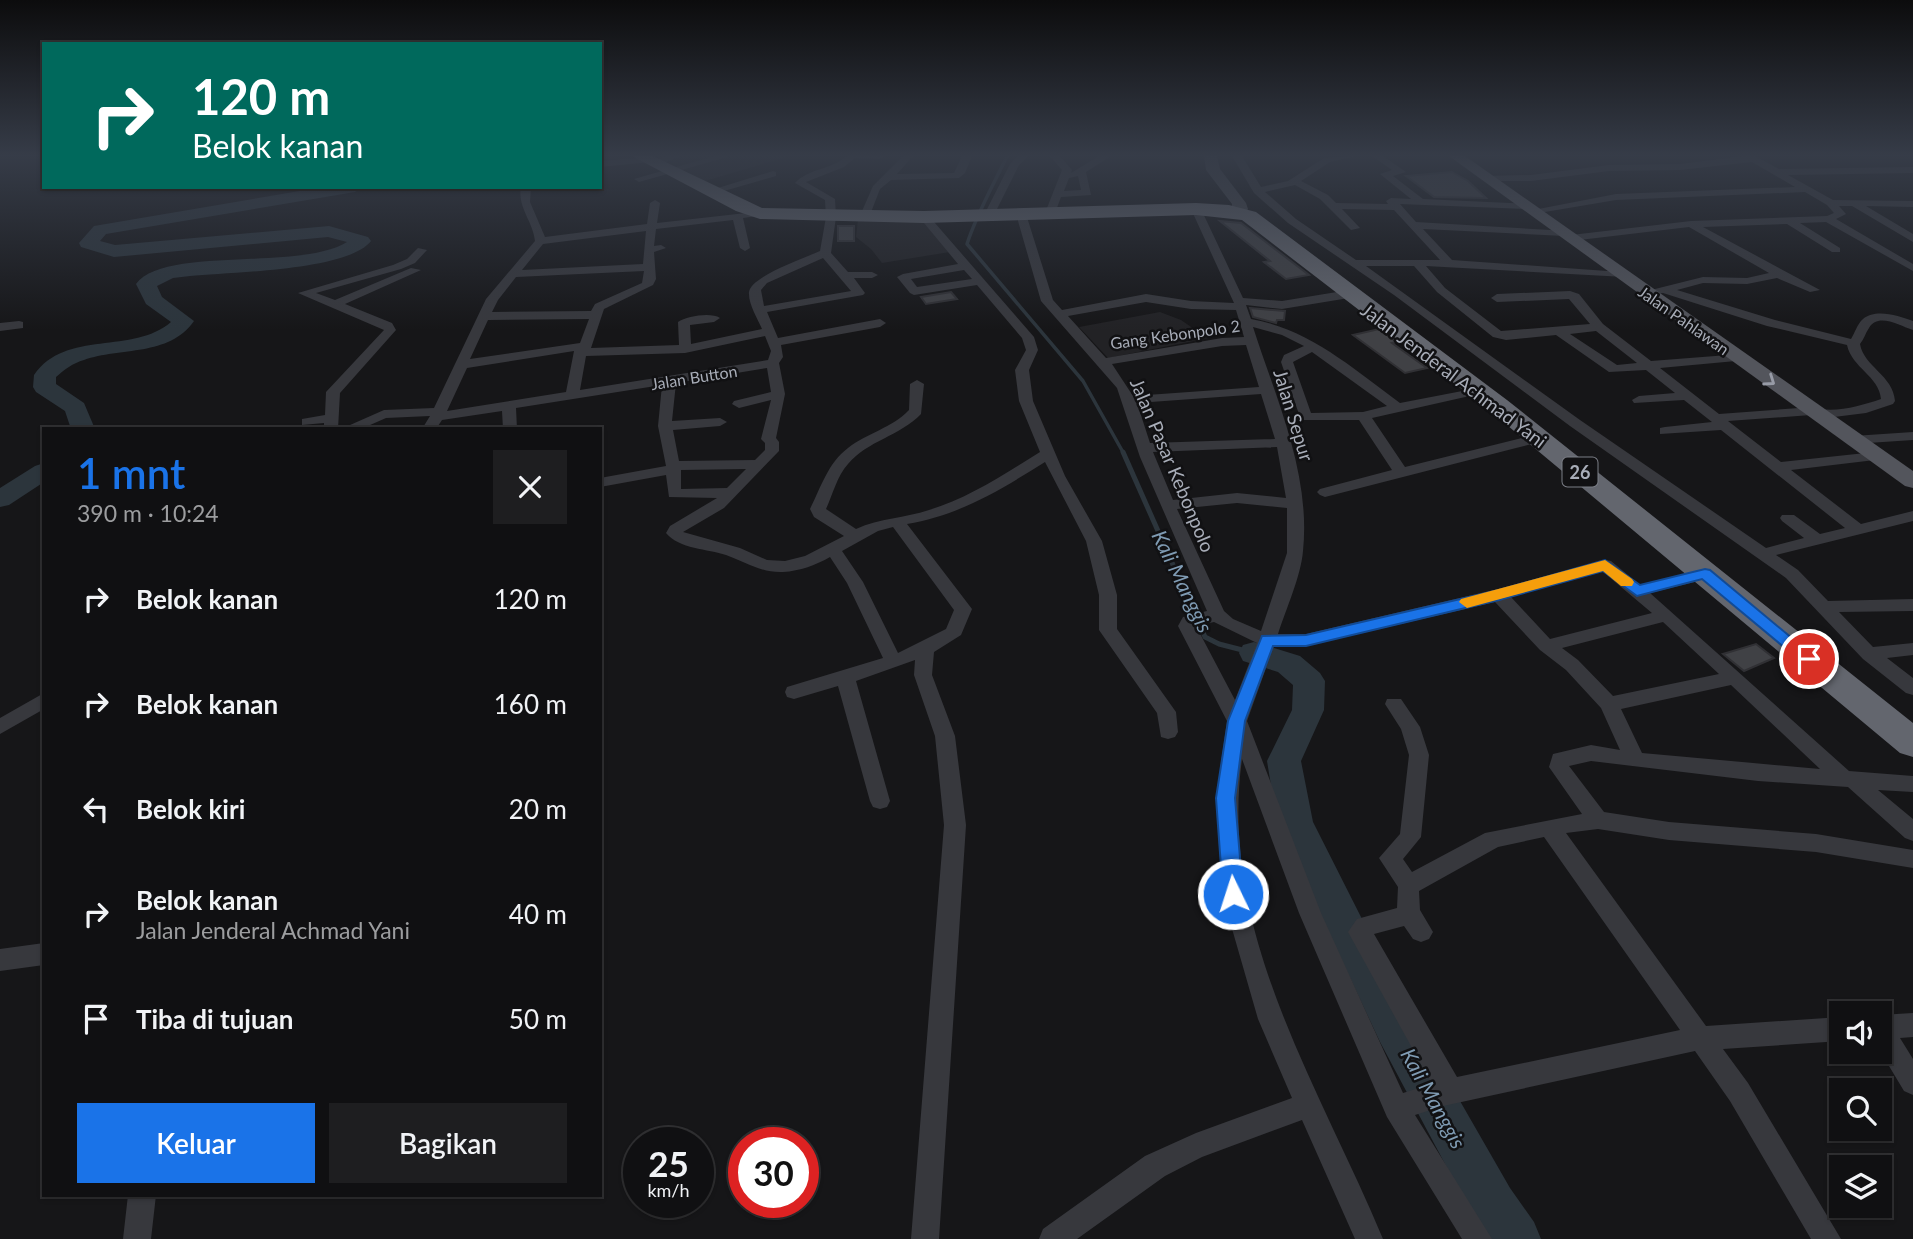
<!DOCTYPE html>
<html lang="id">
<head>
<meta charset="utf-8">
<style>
  :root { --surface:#101012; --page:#1e1e20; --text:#f1f3f6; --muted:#9c9d9f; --line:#303032; --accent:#1a73e8 }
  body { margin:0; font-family:Lato,sans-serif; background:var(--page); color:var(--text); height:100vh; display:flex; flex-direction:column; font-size:26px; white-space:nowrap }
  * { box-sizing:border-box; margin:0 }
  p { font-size:23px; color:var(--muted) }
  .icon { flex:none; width:38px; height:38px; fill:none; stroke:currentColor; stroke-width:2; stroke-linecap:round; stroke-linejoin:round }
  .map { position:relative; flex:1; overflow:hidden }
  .details { position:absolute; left:42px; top:427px; width:560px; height:770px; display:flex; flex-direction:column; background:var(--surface); border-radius:0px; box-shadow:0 2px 5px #0004,0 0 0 2px var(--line) }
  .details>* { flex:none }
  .guide { position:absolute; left:42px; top:42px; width:560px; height:147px; border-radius:0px; box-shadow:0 2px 5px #0004,0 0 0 2px var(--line); background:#00695c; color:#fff; overflow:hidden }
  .buttons { position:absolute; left:1829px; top:1001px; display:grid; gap:14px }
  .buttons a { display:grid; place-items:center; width:63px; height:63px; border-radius:0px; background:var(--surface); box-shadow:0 2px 5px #0004,0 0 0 2px var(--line); font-size:35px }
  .speed { position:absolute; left:623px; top:1127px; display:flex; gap:14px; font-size:35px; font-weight:700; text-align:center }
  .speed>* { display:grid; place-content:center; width:91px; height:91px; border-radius:50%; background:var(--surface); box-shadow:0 2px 5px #0004,0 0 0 2px var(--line); line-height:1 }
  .speed small { font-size:18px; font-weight:400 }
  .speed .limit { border:10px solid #d22; background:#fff; color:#111 }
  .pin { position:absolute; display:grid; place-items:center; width:60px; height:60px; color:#fff; margin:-30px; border:4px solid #fff; border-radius:50%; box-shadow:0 2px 7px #0007 }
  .me { position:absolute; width:77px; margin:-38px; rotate:356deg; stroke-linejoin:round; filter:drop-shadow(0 0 5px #0008) }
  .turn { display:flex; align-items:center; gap:24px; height:147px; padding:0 35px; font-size:32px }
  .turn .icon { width:91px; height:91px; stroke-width:2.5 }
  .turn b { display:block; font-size:49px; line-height:60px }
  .round { display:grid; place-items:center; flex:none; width:74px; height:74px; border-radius:0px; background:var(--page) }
  .head { display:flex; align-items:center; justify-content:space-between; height:119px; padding:0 35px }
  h1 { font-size:42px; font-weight:600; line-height:52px; color:var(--accent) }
  .action { display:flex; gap:14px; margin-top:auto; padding:14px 35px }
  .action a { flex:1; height:80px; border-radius:0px; background:var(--accent); color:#fff; font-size:28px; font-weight:600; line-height:80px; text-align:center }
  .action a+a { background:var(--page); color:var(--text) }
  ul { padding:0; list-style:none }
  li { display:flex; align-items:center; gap:21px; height:105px; padding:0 35px }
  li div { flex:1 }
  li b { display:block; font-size:26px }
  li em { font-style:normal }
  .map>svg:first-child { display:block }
</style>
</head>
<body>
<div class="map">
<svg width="1913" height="1239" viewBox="0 0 1913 1239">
  <rect width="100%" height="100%" fill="#161618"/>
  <path fill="#222225" d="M655 156H790L705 181Z
    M922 218 950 252 882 263 871 249 856 237 858 220Z
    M1160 312 1181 320 1197 331 1205 329 1214 337 1108 358 1079 327Z"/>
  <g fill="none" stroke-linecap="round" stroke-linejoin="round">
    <path stroke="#2c353c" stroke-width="3.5" d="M1007 156C993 186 977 213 967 244L1083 381 1124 454"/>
    <path stroke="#2c353c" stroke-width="5" d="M1123 452 1205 637 1219 644 1254 653"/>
    <path fill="#2c353c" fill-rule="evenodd" d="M323 187H363L355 192 106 234 100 241 115 245 329 226 368 237 371 241C348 271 229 272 190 276L173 278 157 286 162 297 194 321C169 357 120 347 84 360 73 363 64 370 56 377V384L84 403 95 429H71L65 411 36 392 33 387 34 375C66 329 133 355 171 322L146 304 136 284C164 246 301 271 347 242L328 237 114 257 81 247 79 243 94 226Z
      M44 463V482L9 505 0 507V488L35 466Z
      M1254 642 1300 656 1320 673 1325 681 1324 710 1301 761 1313 822 1410 1014 1510 1188 1534 1222 1541 1239H1488L1476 1222 1380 1042 1277 822 1267 761 1292 710 1293 685 1278 672 1243 661 1239 653 1243 645Z"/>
  </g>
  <path fill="#404145" stroke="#303034" stroke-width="2" d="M1452 172 1468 181 1486 198 1434 197 1406 176Z
    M1220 221 1241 223 1309 275 1286 279 1264 262 1270 261Z
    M838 226H854V241H838Z
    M951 292 957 299 926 304 921 297Z
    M1250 308 1285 311 1284 320H1277L1276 323 1253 317Z
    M1379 329 1397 342 1392 343 1427 368 1405 373 1353 335Z
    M1756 644 1774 658 1744 671 1723 654Z"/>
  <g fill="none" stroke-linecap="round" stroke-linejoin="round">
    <path fill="#37383d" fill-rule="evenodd" d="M667 156H682L655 166 651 162 600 167V161L648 157 652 161Z
      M715 156H731L639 182 634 179Z
      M847 156H885L880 159 855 158 844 167 806 182 835 199 836 217 831 253 848 272H872L878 275 872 278H854L865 293 863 295 767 312 778 338 880 319 886 323 880 327 781 345 783 357 779 363 785 394 776 438 779 442V451L724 508 683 532 740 548 767 560 785 561 805 556 844 536 814 517 810 509C821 487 828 463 848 448 867 433 892 428 909 410L910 384 917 380 924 384 921 414C900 436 867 441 848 464 837 476 833 494 826 509L856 529C880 518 905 518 929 510 969 498 1005 474 1040 452L1019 401 1015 370 1026 350 1022 338 977 285 914 295 910 293 897 277 903 274 958 264 919 217 928 215 1034 337 1038 350 1029 370 1033 401 1065 476 1102 541 1117 595V629L1176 712 1178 732 1175 737 1168 739 1161 737 1157 713 1099 630V595L1086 541 1045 462C1002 489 958 516 907 524L972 609 961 635 934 652 932 675 955 736 966 825 939 1239H911L944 825 935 736 914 675 915 660 856 681 890 801 887 807 880 809 873 807 870 801 838 686 794 699 787 697 785 692 787 687 883 658 847 583 830 557C816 565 800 571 783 572 761 573 746 562 726 555 708 549 679 549 666 533L670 526 717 498 669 497 666 475 600 487V478L666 466 658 426 662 385 516 408 517 429H503L502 411 442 420 436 429H422L430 416 386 418 361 429H341L384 410 434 408 486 299 535 241C533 221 517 207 521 187H531L530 202 545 237 647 224 650 203 655 200 660 203 657 223 764 211V215L743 218 750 248 745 251 740 248 733 220 656 229 654 246 661 245 666 248 654 252 656 279 653 285 604 309 591 348 679 345 678 322C687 316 711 312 720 318L714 322 690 325 691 344 762 329C758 319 748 304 749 292 751 276 805 258 820 251L826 217 825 200 795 183C809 168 831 170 847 156ZM646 231 643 264 522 270 543 244ZM823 258 851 291 764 306 761 290 767 283ZM964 270 972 279 917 287 911 279ZM644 271 642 283 595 304 591 311 492 312 498 300 516 277ZM589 319 580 343 470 359 488 320ZM765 336 771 351 768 360 580 390 586 356 685 353ZM574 351 566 392 447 411 467 368ZM767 368 771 392 734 401 732 404 739 408 771 400 761 439 765 443V450L755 460 679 461 673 430 720 426 727 422 720 418 672 421 676 383ZM746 469 727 488 681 489V470ZM893 527 954 610 946 629 898 653 863 582 842 551 878 531Z
      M903 156H913L897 174 954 173 962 156H972L965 173 959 178 891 180 880 189 868 220H860L859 218 873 186Z
      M1018 156H1028L1019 165 993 217H985L984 215 1010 164Z
      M1050 156H1060L1072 170 1071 173 1099 156H1111L1086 172 1091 195 1061 197 1055 213 1050 216 1045 213 1062 170ZM1078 176 1081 190 1064 191 1069 178Z
      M1232 156H1242L1261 187 1288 181 1324 158 1356 156 1330 162 1301 181 1328 195 1336 203 1388 204 1386 201 1391 198 1411 199 1380 174 1392 170 1372 156H1383L1406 172 1393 176 1423 199 1531 204 1532 206 1527 209 1400 204 1416 222 1568 231V235L1564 236 1423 229 1452 260 1621 272 1627 275 1625 277 1426 266 1445 288 1501 331 1590 324 1569 299 1497 302 1491 298 1497 294 1570 291 1579 294 1603 324 1651 361 1741 354 1742 357 1736 361 1660 368 1719 414 1813 407C1832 414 1861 406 1881 399 1879 376 1852 368 1847 345L1767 326 1663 293 1643 296V292L1703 277 1747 278 1769 273 1689 227 1571 241 1566 238 1571 235 1691 221 1827 216 1834 213 1827 205 1805 192 1616 200 1533 214 1528 211 1616 194 1795 187 1752 162 1680 170 1609 171 1531 181H1487L1484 180V176L1531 175 1609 165 1680 164 1743 156H1755L1779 169 1913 167V173L1788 175 1833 200 1913 201V207L1866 206 1913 234V242L1852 206H1839L1846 214 1836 219 1913 264V271L1826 222 1800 223 1840 248V252H1832L1787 224 1703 227 1820 290 1810 292 1777 278 1747 284 1703 283 1677 290 1775 320 1851 339C1855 333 1857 324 1863 319 1876 308 1899 316 1913 321V330C1900 326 1878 312 1869 328 1865 334 1864 339 1860 344 1864 367 1893 375 1895 401L1893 404 1866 413 1818 419 1811 415 1728 421 1781 462 1875 452 1882 456 1875 460 1791 470 1861 524 1913 511V521L1776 555 1798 570 1828 601 1913 599V611L1839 612 1873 647 1913 643V655L1887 658 1913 678V695L1906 693 1863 659 1786 578 1570 426 1394 295 1288 223 1254 193ZM1295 185 1320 199 1351 230 1360 228 1342 209 1394 210 1440 260H1356L1296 219 1265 192ZM1366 266H1414L1437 292 1493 337 1506 340 1556 335 1609 372 1646 370 1675 393 1639 396 1632 400 1634 403 1684 400 1712 422 1665 427 1660 428V434L1721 430 1845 528 1820 534 1794 515H1782L1780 518 1782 521 1804 538 1766 548 1580 420ZM1596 331 1637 363 1617 365 1570 334Z
      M773 171 776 172V176L710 195 705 192Z
      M1192 207 1201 209 1243 298 1282 301 1349 290 1355 294 1349 298 1282 309 1246 305 1251 319C1309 329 1354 369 1400 403L1483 387V393L1372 418 1405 467 1538 434 1545 438 1543 441 1516 448 1325 497 1320 495 1317 492 1320 489 1392 470 1359 420H1301L1281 362 1284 355 1304 346 1282 335 1253 327C1276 399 1311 474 1303 551 1301 576 1286 609 1278 634H1306L1498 589 1605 560 1611 561 1640 585 1705 569 1711 570 1713 574 1711 578 1650 593 1849 771 1913 776V792L1878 790 1913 819V841L1905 838 1848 787 1758 781 1591 761 1569 766 1604 812 1669 822 1816 834 1913 850V868L1816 852 1669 840 1598 829 1566 833 1706 1026 1841 1017V1041L1723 1049 1748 1083 1841 1239H1811L1730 1101 1695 1051 1443 1106 1415 1115 1492 1239H1462L1387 1117 1299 913 1242 759C1218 933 1319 1085 1383 1239H1355L1302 1120 1202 1157 1165 1176 1077 1239H1039L1043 1229 1145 1156 1196 1133 1292 1098 1258 1019 1222 894 1216 798 1227 721 1178 626 1183 617 1207 611 1140 457 1117 388 1041 301 1016 214 1021 211 1026 214 1053 300 1062 310 1146 294 1191 301 1234 303 1191 209ZM1146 302 1191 309 1236 310 1244 337 1222 338 1106 358 1068 316ZM1246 345 1259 387 1133 396 1112 364 1222 346ZM1312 352 1387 406 1363 412 1311 413 1293 362ZM1261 394 1275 439 1150 443 1137 403ZM1277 447 1286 498 1237 493 1173 500 1153 452ZM1237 503 1287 508V553L1261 631 1233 619 1224 611 1177 509ZM1602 571 1652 613 1550 639 1511 597ZM1495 602 1540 650 1566 670 1601 708 1620 750 1591 745 1553 754 1549 767 1582 814 1485 833 1412 872 1403 859 1421 837 1429 755 1420 727 1401 699H1387L1385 704 1401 729 1409 755 1400 834 1379 858 1398 887 1397 908 1357 919 1348 932 1432 1084 1403 1093 1321 913 1247 721 1274 646H1306ZM1214 622 1257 643 1235 700 1196 626ZM1663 622 1719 674 1613 696 1578 660 1562 648ZM1731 685 1820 769 1642 753 1621 709ZM1544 837 1680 1030 1457 1077 1374 934 1404 926 1413 939 1421 942 1429 939 1433 932 1420 910 1419 891 1498 847Z
      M418 248 427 250 415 263 401 269 316 293 335 300 411 268 421 270 345 304 392 323 396 330 340 393 338 429H324V423L302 425V419L325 415 326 392 384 330 298 293 393 265 407 259Z
      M19 321 23 322V328L0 331V323Z
      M1913 432V440L1853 444 1846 440 1853 436Z
      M44 693V709L0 734V718Z
      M44 943V965L0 971V949Z
      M1913 1013V1037L1900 1038 1913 1059V1095L1904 1091 1880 1051V1015Z
      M128 1195H156L151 1239H123Z"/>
    <path fill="#45474d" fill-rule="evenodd" d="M1204 156H1217L1220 169 1246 203 1248 209 1244 215 1239 216 1232 212V204L1206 170Z"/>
    <path fill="#53555c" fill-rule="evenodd" d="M1449 156H1465L1913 471V488L1905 486Z"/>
    <path fill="#63666e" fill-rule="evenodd" d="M632 156H653L762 208 924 211 1196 203 1229 205 1256 212 1507 400 1913 723V757L1900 753 1489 410 1242 220 1196 215 924 223 760 219 736 211Z"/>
  </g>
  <defs><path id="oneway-chevron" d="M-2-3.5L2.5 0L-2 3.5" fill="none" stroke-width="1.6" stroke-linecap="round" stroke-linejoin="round" transform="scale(1.75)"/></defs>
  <use stroke="#979ba6" href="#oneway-chevron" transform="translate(1770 381) rotate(35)"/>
  <linearGradient id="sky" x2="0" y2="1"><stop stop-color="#0c0c0d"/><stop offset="0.47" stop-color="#363c48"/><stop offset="1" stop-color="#363c48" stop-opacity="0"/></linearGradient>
  <rect width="1913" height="330" fill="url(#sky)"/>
  <path fill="#1a73e8" stroke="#114b97" stroke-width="2" d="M1605 560 1640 585 1705 569 1710 570 1817 659 1815 663H1803L1702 579 1637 596 1603 571 1499 600 1306 646H1273L1245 721 1235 798 1243 894 1240 900 1233 903 1226 900 1223 894 1216 798 1228 721 1262 636 1306 635 1499 590Z"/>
  <path fill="#f59e0b" d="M1605 560 1632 579 1634 582 1632 586H1621L1603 571 1467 608 1459 602 1461 599Z"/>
  <g text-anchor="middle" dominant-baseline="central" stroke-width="5" stroke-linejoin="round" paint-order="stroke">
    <g font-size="16" fill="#a8adb8" stroke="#111113">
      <text transform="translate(1684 320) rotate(35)">Jalan Pahlawan</text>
      <text transform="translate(1175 334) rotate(-8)">Gang Kebonpolo 2</text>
      <text transform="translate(694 377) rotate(-9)">Jalan Button</text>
    </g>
    <rect fill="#111113" stroke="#7b7e86" stroke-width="2" x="1562.5" y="457.5" width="35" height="29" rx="5"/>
    <g font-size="18" font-weight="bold" fill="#a8adb8">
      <text x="1580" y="472">26</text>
    </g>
    <g font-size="19" fill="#a8adb8" stroke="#111113">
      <text transform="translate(1454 375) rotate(37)">Jalan Jenderal Achmad Yani</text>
      <text transform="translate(1294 415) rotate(73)">Jalan Sepur</text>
      <text transform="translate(1173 465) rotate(67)">Jalan Pasar Kebonpolo</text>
    </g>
    <g font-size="21" font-style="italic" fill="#7f9bb3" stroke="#111113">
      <text transform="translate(1183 581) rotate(64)">Kali Manggis</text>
      <text transform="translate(1434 1098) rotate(61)">Kali Manggis</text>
    </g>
  </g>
</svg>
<div class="buttons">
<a><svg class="icon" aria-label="sound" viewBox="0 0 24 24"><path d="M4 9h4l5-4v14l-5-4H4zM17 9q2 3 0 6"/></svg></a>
<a><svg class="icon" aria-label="search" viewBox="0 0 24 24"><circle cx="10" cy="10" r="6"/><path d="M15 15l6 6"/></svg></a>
<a><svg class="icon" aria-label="layers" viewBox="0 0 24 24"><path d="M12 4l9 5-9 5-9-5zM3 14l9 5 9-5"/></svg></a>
</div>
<div class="speed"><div>25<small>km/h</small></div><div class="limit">30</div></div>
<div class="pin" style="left:1809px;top:659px;background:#d93025"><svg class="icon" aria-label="arrive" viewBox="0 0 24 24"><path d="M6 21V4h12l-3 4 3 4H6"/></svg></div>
<svg class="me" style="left:1233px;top:894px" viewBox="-20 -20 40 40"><circle r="17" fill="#1a73e8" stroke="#fff" stroke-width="3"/><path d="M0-11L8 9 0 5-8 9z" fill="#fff"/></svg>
<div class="guide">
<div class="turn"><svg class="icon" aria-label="right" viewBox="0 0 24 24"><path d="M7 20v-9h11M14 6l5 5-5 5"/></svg><div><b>120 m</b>Belok kanan</div></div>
</div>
<section class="details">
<div class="head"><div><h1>1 mnt</h1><p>390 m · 10:24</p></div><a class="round"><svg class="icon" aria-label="close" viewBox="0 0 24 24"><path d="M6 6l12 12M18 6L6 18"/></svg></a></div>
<ul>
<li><svg class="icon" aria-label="right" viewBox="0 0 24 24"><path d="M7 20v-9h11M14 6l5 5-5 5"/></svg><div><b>Belok kanan</b></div><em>120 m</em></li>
<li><svg class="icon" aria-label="right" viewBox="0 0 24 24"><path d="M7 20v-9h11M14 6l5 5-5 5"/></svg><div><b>Belok kanan</b></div><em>160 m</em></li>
<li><svg class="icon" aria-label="left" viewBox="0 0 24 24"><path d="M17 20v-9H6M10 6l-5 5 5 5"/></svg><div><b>Belok kiri</b></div><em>20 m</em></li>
<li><svg class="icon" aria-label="right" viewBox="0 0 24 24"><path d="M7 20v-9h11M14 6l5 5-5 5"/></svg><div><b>Belok kanan</b><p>Jalan Jenderal Achmad Yani</p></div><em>40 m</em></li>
<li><svg class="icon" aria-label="arrive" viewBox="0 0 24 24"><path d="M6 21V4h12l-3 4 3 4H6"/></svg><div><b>Tiba di tujuan</b></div><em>50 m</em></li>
</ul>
<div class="action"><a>Keluar</a><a>Bagikan</a></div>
</section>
</div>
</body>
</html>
